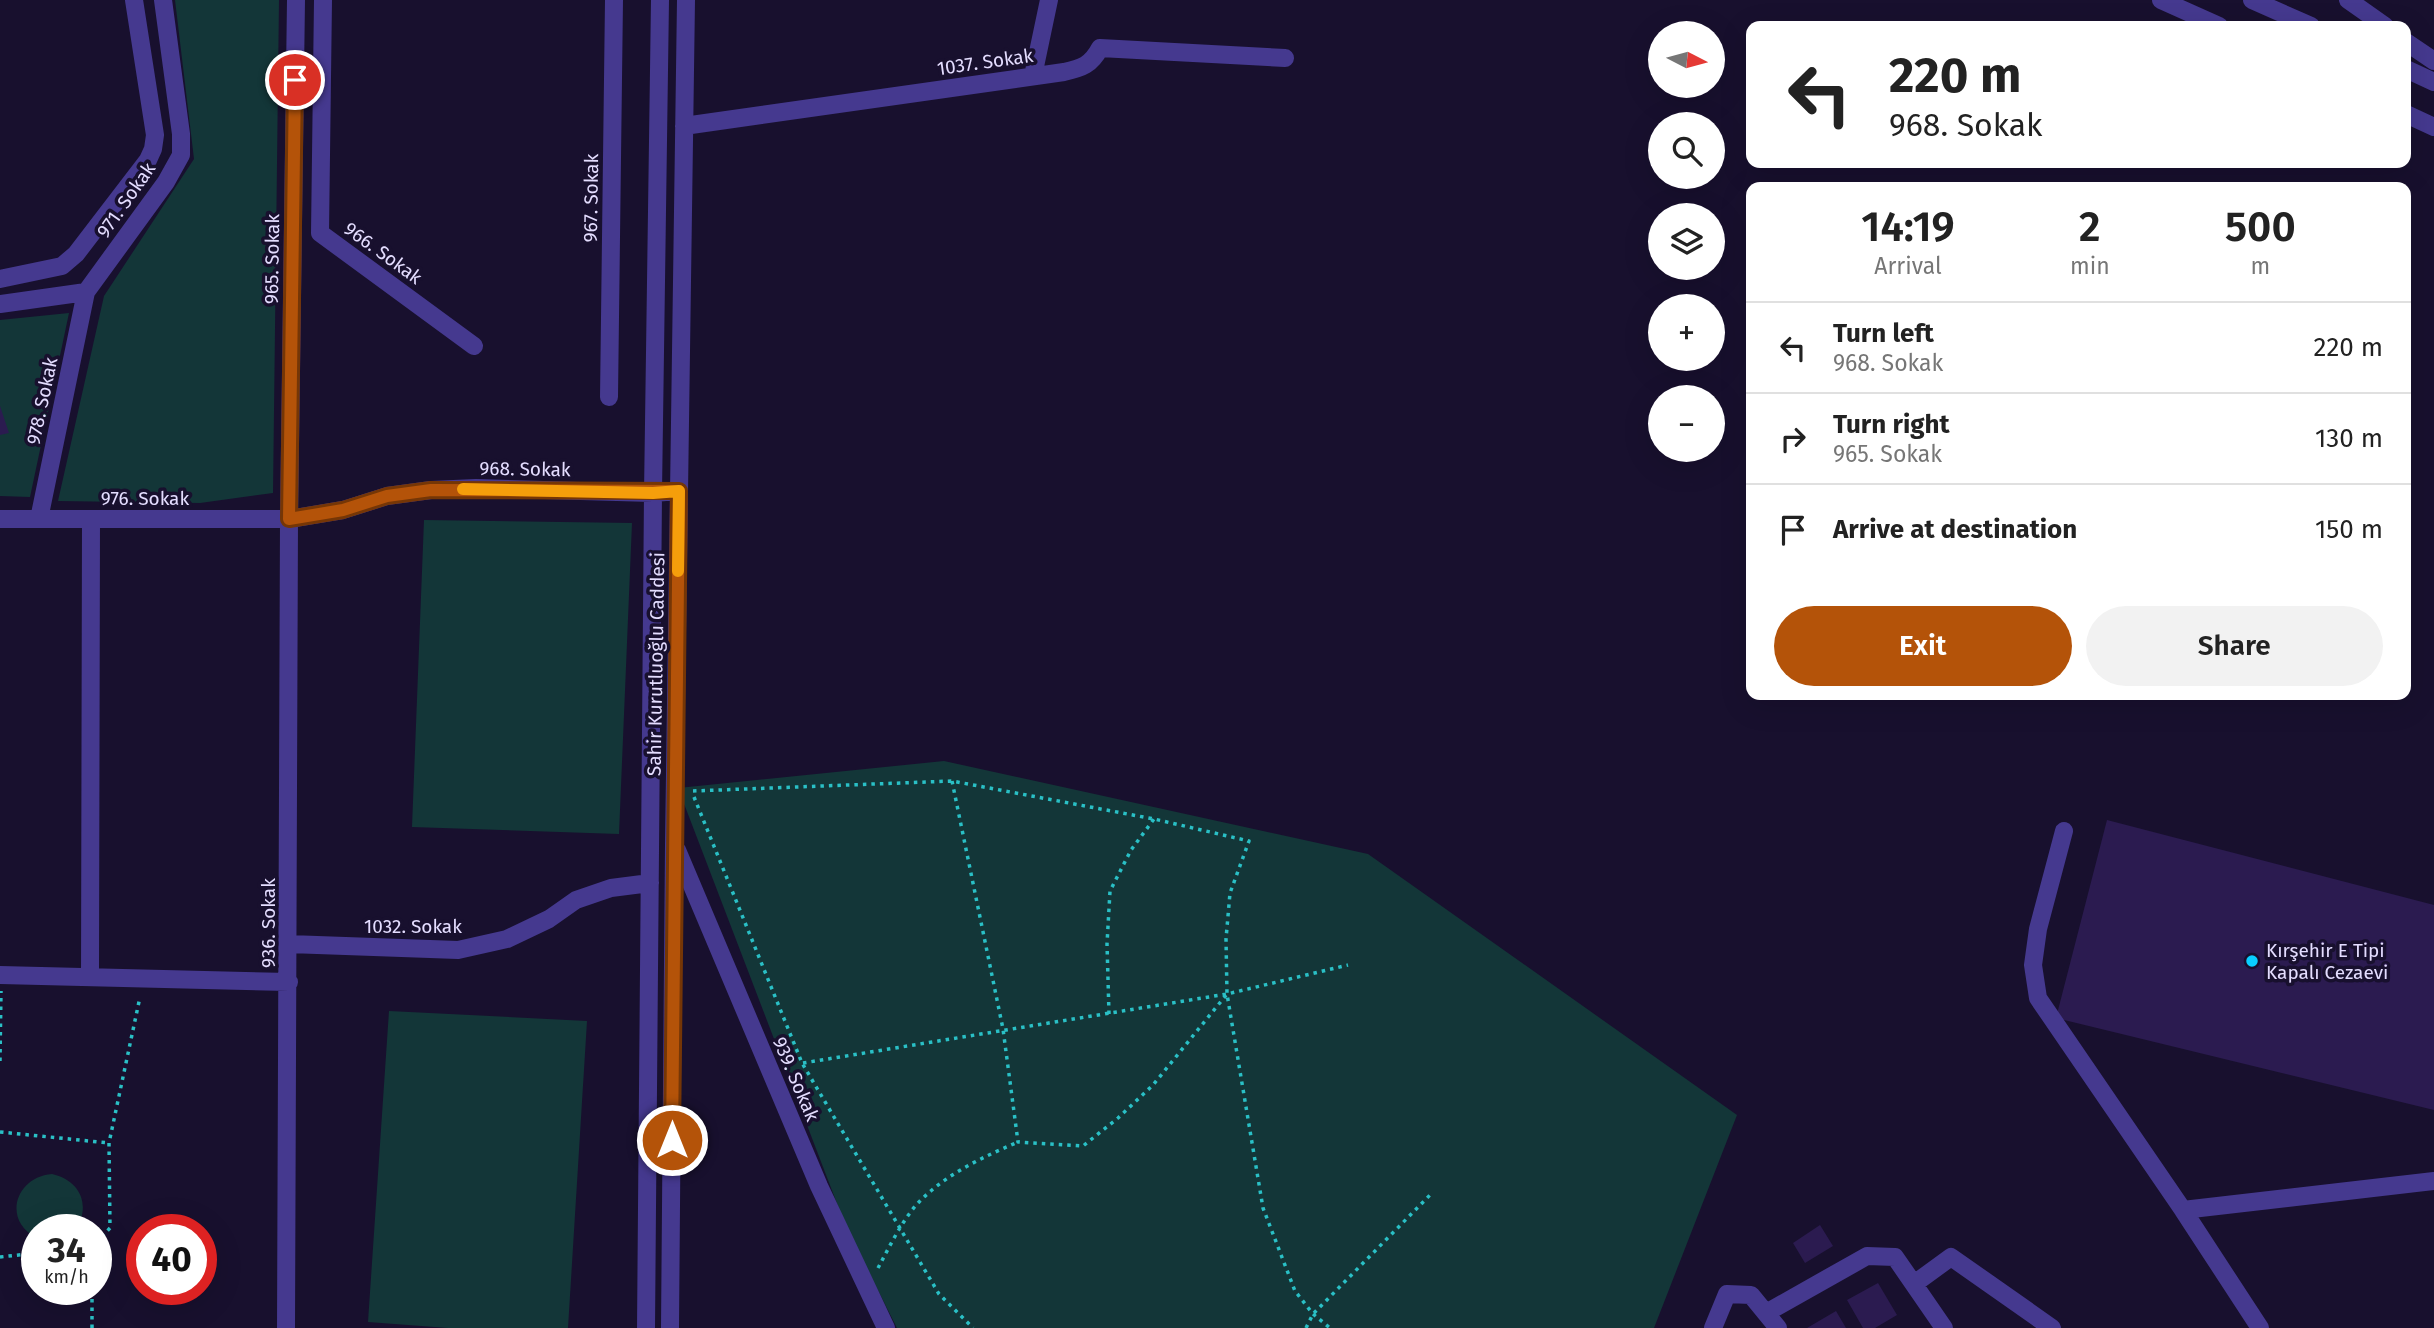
<!DOCTYPE html>
<html lang="en">
<head>
<meta charset="utf-8">
<style>
  :root { --surface:#fff; --page:#f2f2f2; --text:#222; --muted:#767676; --line:#e0e0e0; --accent:#b45309 }
  body { margin:0; font-family:"Fira Sans",sans-serif; background:var(--page); color:var(--text); height:100vh; display:flex; flex-direction:column; font-size:26px; white-space:nowrap }
  * { box-sizing:border-box; margin:0 }
  p { font-size:23px; color:var(--muted) }
  .icon { flex:none; width:38px; height:38px; fill:none; stroke:currentColor; stroke-width:2; stroke-linecap:round; stroke-linejoin:round }
  .map { position:relative; flex:1; overflow:hidden }
  .drawer { position:absolute; left:1746px; top:182px; width:665px; height:518px; display:flex; flex-direction:column; background:var(--surface); border-radius:14px; box-shadow:0 7px 28px #0002 }
  .drawer>* { flex:none }
  .guide { position:absolute; left:1746px; top:21px; width:665px; height:147px; border-radius:14px; box-shadow:0 7px 28px #0002; background:#fff; color:var(--text); overflow:hidden }
  .needle { width:46px; rotate:96deg }
  .tools { position:absolute; left:1648px; top:21px; display:grid; gap:14px }
  .tools a { display:grid; place-items:center; width:77px; height:77px; border-radius:50%; background:var(--surface); box-shadow:0 7px 28px #0002; font-size:35px }
  .speed { position:absolute; left:21px; top:1214px; display:flex; gap:14px; font-size:35px; font-weight:700; text-align:center }
  .speed>* { display:grid; place-content:center; width:91px; height:91px; border-radius:50%; background:var(--surface); box-shadow:0 7px 28px #0002; line-height:1 }
  .speed small { font-size:18px; font-weight:400 }
  .speed .limit { border:10px solid #d22; background:#fff; color:#111 }
  .pin { position:absolute; display:grid; place-items:center; width:60px; height:60px; color:#fff; margin:-30px; border:4px solid #fff; border-radius:50%; box-shadow:0 2px 7px #0007 }
  .me { position:absolute; width:77px; margin:-38px; rotate:0deg; stroke-linejoin:round; filter:drop-shadow(0 0 5px #0008) }
  .turn { display:flex; align-items:center; gap:24px; height:147px; padding:0 28px; font-size:32px }
  .turn .icon { width:91px; height:91px; stroke-width:2.5 }
  .turn b { display:block; font-size:49px; line-height:60px }
  .eta { display:flex; justify-content:space-evenly; align-items:center; height:119px; text-align:center }
  .eta b { font-size:42px; font-weight:600; line-height:49px }
  .button { display:flex; gap:14px; margin-top:auto; padding:14px 28px }
  .button a { flex:1; height:80px; border-radius:42px; background:var(--accent); color:#fff; font-size:28px; font-weight:600; line-height:80px; text-align:center }
  .button a+a { background:var(--page); color:var(--text) }
  ul { padding:0; list-style:none }
  li { display:flex; align-items:center; gap:21px; height:91px; padding:0 28px; border-top:2px solid var(--line) }
  li div { flex:1 }
  li b { display:block; font-size:26px }
  li em { font-style:normal }
  .map>svg:first-child { display:block }
</style>
</head>
<body>
<div class="map">
<svg width="2434" height="1328" viewBox="0 0 2434 1328">
  <rect width="100%" height="100%" fill="#18102e"/>
  <path fill="#133638" d="M175 0H279L273 493 200 503 58 501 104 296 194 159Z
    M69 313 30 497 0 496V320Z
    M424 520 632 523 619 834 412 827Z
    M944 761 1368 854 1737 1115 1654 1328H897L846 1227 678 788Z
    M389 1011 587 1021 568 1328H448L368 1322Z
    M52 1174C80 1180 92 1206 75 1230H37V1238C2 1221 15 1177 52 1174Z"/>
  <path fill="#2b1b50" d="M0 406 9 433 0 435Z
    M2107 820 2434 905V1110L2056 1018Z
    M1820 1225 1833 1246 1805 1263 1793 1243Z
    M1878 1283 1897 1315 1875 1328H1863L1847 1300Z
    M1836 1311 1846 1328H1807Z"/>
  <g fill="none" stroke-linecap="round" stroke-linejoin="round">
    <path stroke="#2ac0c6" stroke-width="3.5" stroke-dasharray="3.5 5" stroke-linecap="butt" d="M952 781 1003 1029 1018 1142 1083 1146 1118 1118 1153 1085 1227 994
      M693 791 952 781 1154 819 1249 841 1230 893 1226 939 1227 994 1263 1208 1295 1291 1313 1314 1330 1328
      M694 797 802 1063 939 1294 973 1328
      M1109 1014 1107 944 1110 891 1131 850 1154 819
      M0 1061 1 991
      M803 1063 1227 994 1348 965
      M0 1132 109 1143
      M96 1243 110 1228 109 1143 140 997
      M0 1257 37 1253
      M878 1268C890 1246 902 1220 919 1202 946 1174 983 1157 1018 1142
      M92 1328V1290
      M1306 1328 1313 1314 1431 1194"/>
    <path stroke="#45398f" stroke-width="18" d="M323 0 320 233 474 346
      M2161 0 2219 26
      M2252 0 2311 26
      M2348 0 2385 26
      M2406 42 2434 61
      M2406 69 2434 82
      M1033 76 1049 0
      M2406 114 2434 127
      M684 126 1064 72C1082 68 1091 65 1100 48L1285 58
      M0 279 62 266 76 254 148 160 153 149 155 135 134 0
      M0 304 86 292
      M609 397 614 0
      M0 519H289L343 510 387 496 431 490 476 488 653 493 679 491
      M39 519 86 292 166 182 181 155V134L163 0
      M2064 831 2038 929 2033 965 2038 998 2183 1210
      M677 850 819 1186 886 1328
      M289 944 458 950 507 939 549 919 576 900 611 888 650 883
      M0 975 289 982
      M90 977 91 519
      M1914 1284 1951 1257 2052 1328
      M1766 1313 1867 1256 1895 1257 1944 1328
      M286 1328 289 519 296 0
      M646 1328 653 493 660 0
      M670 1328 674 844 686 0
      M1713 1328 1727 1294 1751 1295 1778 1328
      M2260 1328 2183 1210 2434 1181"/>
  </g>
  <g fill="none" stroke-linecap="round" stroke-linejoin="round">
    <g stroke="#753606" stroke-width="18">
      <path id="route" d="M295 80 289 519 343 510 387 496 431 490 679 491 672 1140"/>
    </g>
    <use href="#route" stroke="#b45309" stroke-width="12"/>
    <path stroke="#f59e0b" stroke-width="12" d="M463 489 653 493 679 491 678 571"/>
  </g>
  <circle fill="#09ceff" stroke="#18102e" stroke-width="2.5" cx="2252" cy="961" r="7"/>
  <g text-anchor="middle" dominant-baseline="central" stroke-width="7" stroke-linejoin="round" paint-order="stroke">
    <g font-size="19" fill="#e4ddff" stroke="#18102e">
      <text transform="translate(985 62) rotate(-8)">1037. Sokak</text>
      <text transform="translate(591 198) rotate(-89)">967. Sokak</text>
      <text transform="translate(126 200) rotate(-55)">971. Sokak</text>
      <text transform="translate(383 253) rotate(36)">966. Sokak</text>
      <text transform="translate(272 259) rotate(-89)">965. Sokak</text>
      <text transform="translate(42 401) rotate(-78)">978. Sokak</text>
      <text transform="translate(525 469) rotate(1)">968. Sokak</text>
      <text x="145" y="498">976. Sokak</text>
      <text transform="translate(656 664) rotate(-89)">Sahir Kurutluoğlu Caddesi</text>
      <text transform="translate(268 923) rotate(-90)">936. Sokak</text>
      <text x="413" y="926">1032. Sokak</text>
      <text transform="translate(796 1079) rotate(67)">939. Sokak</text>
    </g>
    <g font-size="19" fill="#e4ddff" stroke="#18102e" text-anchor="start">
      <text x="2266" y="950">Kırşehir E Tipi<tspan x="2266" dy="22">Kapalı Cezaevi</tspan></text>
    </g>
  </g>
</svg>
<div class="tools">
<a><svg class="needle" viewBox="-14 -14 28 28"><path d="M0-13l5 13h-10z" fill="#e53935"/><path d="M0 13l5-13h-10z" fill="#767676"/></svg></a>
<a><svg class="icon" aria-label="search" viewBox="0 0 24 24"><circle cx="10" cy="10" r="6"/><path d="M15 15l6 6"/></svg></a>
<a><svg class="icon" aria-label="layers" viewBox="0 0 24 24"><path d="M12 4l9 5-9 5-9-5zM3 14l9 5 9-5"/></svg></a>
<a>+</a>
<a>−</a>
</div>
<div class="speed"><div>34<small>km/h</small></div><div class="limit">40</div></div>
<div class="pin" style="left:295px;top:80px;background:#d93025"><svg class="icon" aria-label="arrive" viewBox="0 0 24 24"><path d="M6 21V4h12l-3 4 3 4H6"/></svg></div>
<svg class="me" style="left:672px;top:1140px" viewBox="-20 -20 40 40"><circle r="17" fill="#b45309" stroke="#fff" stroke-width="3"/><path d="M0-11L8 9 0 5-8 9z" fill="#fff"/></svg>
<div class="guide">
<div class="turn"><svg class="icon" aria-label="left" viewBox="0 0 24 24"><path d="M17 20v-9H6M10 6l-5 5 5 5"/></svg><div><b>220 m</b>968. Sokak</div></div>
</div>
<section class="drawer">
<div class="eta">
<div><b>14:19</b><p>Arrival</p></div>
<div><b>2</b><p>min</p></div>
<div><b>500</b><p>m</p></div>
</div>
<ul>
<li><svg class="icon" aria-label="left" viewBox="0 0 24 24"><path d="M17 20v-9H6M10 6l-5 5 5 5"/></svg><div><b>Turn left</b><p>968. Sokak</p></div><em>220 m</em></li>
<li><svg class="icon" aria-label="right" viewBox="0 0 24 24"><path d="M7 20v-9h11M14 6l5 5-5 5"/></svg><div><b>Turn right</b><p>965. Sokak</p></div><em>130 m</em></li>
<li><svg class="icon" aria-label="arrive" viewBox="0 0 24 24"><path d="M6 21V4h12l-3 4 3 4H6"/></svg><div><b>Arrive at destination</b></div><em>150 m</em></li>
</ul>
<div class="button"><a>Exit</a><a>Share</a></div>
</section>
</div>
</body>
</html>
